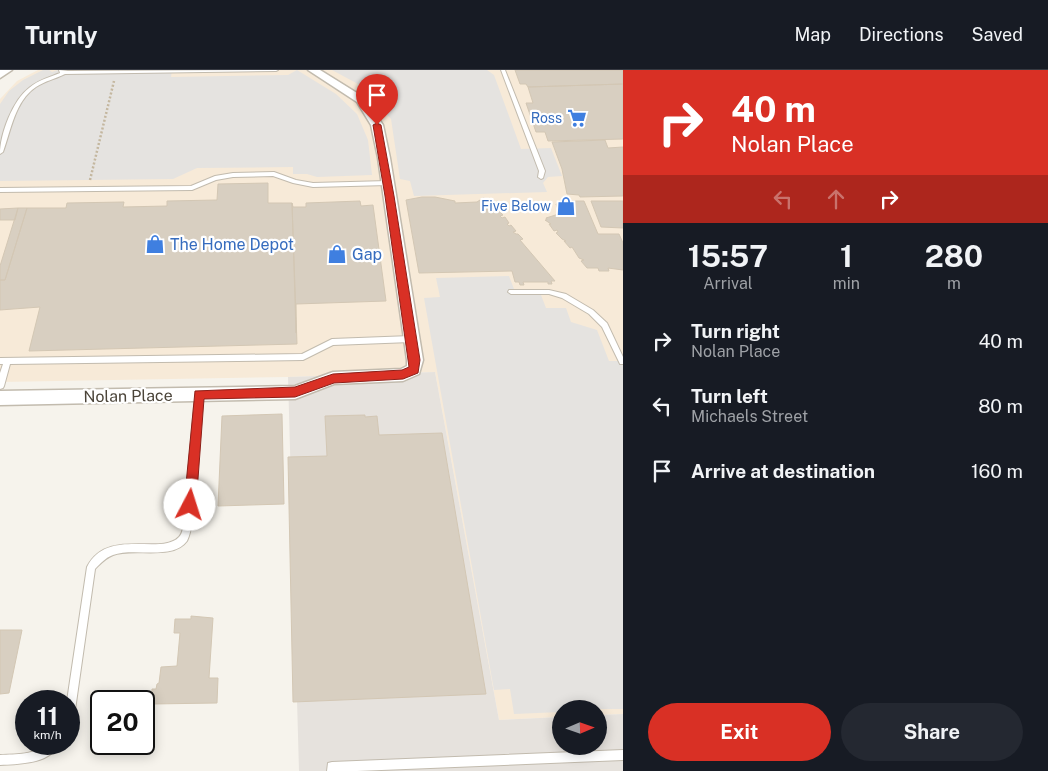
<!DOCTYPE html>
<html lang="en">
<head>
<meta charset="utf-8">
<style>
  :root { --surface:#171b24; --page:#242831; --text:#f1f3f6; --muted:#9ea1a6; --line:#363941; --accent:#d93025 }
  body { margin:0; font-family:"Public Sans",sans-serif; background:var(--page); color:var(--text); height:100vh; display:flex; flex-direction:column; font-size:19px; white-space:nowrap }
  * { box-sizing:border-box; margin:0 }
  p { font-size:16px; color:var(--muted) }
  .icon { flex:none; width:28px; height:28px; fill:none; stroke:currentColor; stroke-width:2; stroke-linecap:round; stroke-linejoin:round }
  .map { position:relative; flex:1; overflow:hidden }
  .drawer { display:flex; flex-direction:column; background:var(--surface); width:425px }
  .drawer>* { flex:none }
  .banner { background:#d93025; color:#fff; overflow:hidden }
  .needle { width:32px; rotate:88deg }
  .controls { position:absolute; left:552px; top:630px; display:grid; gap:10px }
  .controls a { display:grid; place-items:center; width:55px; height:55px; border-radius:50%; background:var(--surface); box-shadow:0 2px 12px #0003; font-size:25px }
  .speed { position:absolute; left:15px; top:620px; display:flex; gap:10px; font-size:25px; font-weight:700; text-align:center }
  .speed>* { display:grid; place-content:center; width:65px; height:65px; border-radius:50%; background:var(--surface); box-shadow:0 2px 12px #0003; line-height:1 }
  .speed small { font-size:12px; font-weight:400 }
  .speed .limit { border:2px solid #111; border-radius:8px; background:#fff; color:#111 }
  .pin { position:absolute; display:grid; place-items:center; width:42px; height:42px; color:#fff; margin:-51px -21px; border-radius:50% 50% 50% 0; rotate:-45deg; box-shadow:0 0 5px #0007 }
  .pin .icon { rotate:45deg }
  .me { position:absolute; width:55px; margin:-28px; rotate:5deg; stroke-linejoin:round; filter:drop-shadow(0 0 4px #0008) }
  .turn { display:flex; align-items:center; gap:18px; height:105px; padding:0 25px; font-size:22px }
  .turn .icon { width:65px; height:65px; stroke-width:2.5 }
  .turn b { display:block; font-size:35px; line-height:42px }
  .lanes { display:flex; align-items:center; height:48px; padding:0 25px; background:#0003; justify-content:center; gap:25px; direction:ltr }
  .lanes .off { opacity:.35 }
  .eta { display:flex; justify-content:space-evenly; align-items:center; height:85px; text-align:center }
  .eta b { font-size:30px; font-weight:700; line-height:35px }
  .cta { display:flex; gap:10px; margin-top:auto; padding:10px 25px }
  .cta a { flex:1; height:58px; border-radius:30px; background:var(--accent); color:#fff; font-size:20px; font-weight:700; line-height:58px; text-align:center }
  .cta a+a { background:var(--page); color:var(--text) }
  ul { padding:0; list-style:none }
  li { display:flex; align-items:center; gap:15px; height:65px; padding:0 25px }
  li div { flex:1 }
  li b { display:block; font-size:19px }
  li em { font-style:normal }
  header { display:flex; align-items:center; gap:30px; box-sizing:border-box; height:70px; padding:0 25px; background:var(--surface); border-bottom:1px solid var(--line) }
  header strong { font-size:24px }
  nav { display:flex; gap:28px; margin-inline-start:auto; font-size:18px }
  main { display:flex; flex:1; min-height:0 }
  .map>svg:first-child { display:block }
</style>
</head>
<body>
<header>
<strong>Turnly</strong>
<nav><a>Map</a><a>Directions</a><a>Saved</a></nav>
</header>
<main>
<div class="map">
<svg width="623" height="701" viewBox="0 0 623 701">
  <rect width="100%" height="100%" fill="#f6f3ec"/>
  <path fill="#f7ead8" d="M38 0H623V644L599 645V639H561V647L499 650 435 302 288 307 0 312V29L17 11Z"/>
  <path fill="#e6e2dd" d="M435 302 499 650 561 647V676H599V645L623 644V701H299L288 307Z"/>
  <path fill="#e5e3e0" d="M43 0H49L52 2 58 0H172L171 7 288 5 297 0 336 24 357 44 368 70 372 105 317 107 307 104H293V97L197 98 173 109 0 111V34L9 21 23 10Z
    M332 0H487L494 5 521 79 551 78 562 106 548 107 543 113 547 122 414 126 410 111 400 109 391 49 358 14Z
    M509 206 514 219 541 225 546 238H566L571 252 597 260 609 291H623V639H561V642L514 644 510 619 494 620 424 228 440 227 436 208Z"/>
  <path fill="#d8cfc1" stroke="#d3c7b4" d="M515 0H623V14L528 17 526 14H520Z
    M623 14V69L548 71 545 62H536L526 33H533L528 17Z
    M605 70 608 78 623 77V126L580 127 579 125 567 124 562 99 552 72Z
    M268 113V133H292L297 274 29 281 40 237 0 240V210H5L27 138H66L67 133 124 132 123 137 167 136V131L217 130 218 114Z
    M422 127H435L455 131V133L477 132 483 128 491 130 495 134 494 138 498 140 503 145 500 146 502 148 505 147 509 153 507 154 509 156 511 155 516 161 513 162 516 164H518L523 169 520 170 555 211H551L552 214H548V212H523L524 215H520L519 212H515L512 201 419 203 406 130Z
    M568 129V131H584L598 164H619L623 173V200L608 198 609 201H599L598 198H587L581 191 584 190 579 188 572 177 570 178 564 171H566L562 169 556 163 558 162 557 160 554 161 549 154H551L545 150H547L546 148 562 143 561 140H558L556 134H559L558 132H561V130Z
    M360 131 361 136 373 135 386 231 296 234V263L292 133 293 137H306V133Z
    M591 131H623V158L601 157Z
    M18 138 15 150H0V139Z
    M18 138H27L5 210H0V196Z
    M282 344 284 434 218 436 222 346Z
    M365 345V347L377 346 379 365 442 363 486 624 293 632 288 387 327 386 325 346Z
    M191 546 213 548 209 608H218L217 633 151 634 152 619H156L157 614 159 613 161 597 177 596 180 563H174L175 549H191Z
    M0 560H22L9 623 0 624Z"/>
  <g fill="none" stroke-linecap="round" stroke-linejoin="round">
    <g stroke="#c2bbae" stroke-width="2">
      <path id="lane" d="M59 0 68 1 278 0 276 1 65 4C55 9 45 11 36 17 15 31 11 60 3 82L0 84C0 64 13 30 29 18 38 10 50 7 60 3Z
        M501 0H505L545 101 543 108 541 109 538 107 539 101Z
        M274 102 296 110 313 113 388 111 391 113 388 115 313 117 293 113 273 106 233 107 216 110 192 120 0 122V118L191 116 215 106 233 103Z
        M509 220H549L566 224 593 240 607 253 623 287V294H620L602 257 589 244 562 228 549 224H511L508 222Z
        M411 266 414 269 411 272 333 275 303 290 10 294 4 316 3 318 0 319V303L3 294H0V288L302 284 332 269Z
        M199 321 202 322 203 324 192 452C191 458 190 465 187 471 173 491 133 477 113 485 105 488 101 493 95 499L74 647 72 650 69 652V631H67L87 497C107 457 161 486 179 467 183 463 183 457 184 452L195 324 196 322Z
        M47 674H59C50 694 19 694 0 695V685C16 684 35 685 47 674Z
        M623 680V690L357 701H327L328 693 332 692Z"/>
    </g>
    <g stroke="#c2bbae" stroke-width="3">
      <path id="street" d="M0 0H12L0 8Z
        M308 0H320L365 28 383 55 390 88 423 290 419 304 403 311 334 314 295 329 0 335V321L295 316 333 302 401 299 407 296V290L378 88 371 55 357 32Z"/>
    </g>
    <path stroke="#c4b79f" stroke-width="2.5" stroke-dasharray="2 2" stroke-linecap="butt" d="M90 110 114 11"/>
    <use href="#lane" fill="#fff" fill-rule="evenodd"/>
    <use href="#street" fill="#fff" fill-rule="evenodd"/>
  </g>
  <path fill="#d93025" stroke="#8d1f18" d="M377 53 381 55 394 126 420 290 418 303 403 309 334 313 295 327 204 329 196 435 194 439 190 440 186 439 184 435 195 321 295 317 333 304 402 300 409 297 385 126 373 55Z"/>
  <defs>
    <g id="supermarket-bare" transform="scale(1.5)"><path d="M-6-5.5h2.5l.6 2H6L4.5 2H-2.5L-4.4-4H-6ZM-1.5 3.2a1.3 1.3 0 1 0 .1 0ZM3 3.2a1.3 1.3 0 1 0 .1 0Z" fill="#3f7fe0" stroke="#fff" stroke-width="2.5" paint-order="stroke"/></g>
    <g id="shop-bare" transform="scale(1.5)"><path d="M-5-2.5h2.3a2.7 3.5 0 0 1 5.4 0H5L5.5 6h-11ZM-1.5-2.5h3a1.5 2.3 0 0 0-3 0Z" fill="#3f7fe0" stroke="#fff" stroke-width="2.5" paint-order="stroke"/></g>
  </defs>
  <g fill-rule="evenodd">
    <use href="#supermarket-bare" x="577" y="48"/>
    <use href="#shop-bare" x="566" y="136"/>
    <use href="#shop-bare" x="155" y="174"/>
    <use href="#shop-bare" x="337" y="184"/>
  </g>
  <g text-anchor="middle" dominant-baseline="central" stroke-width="4.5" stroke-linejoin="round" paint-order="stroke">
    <g font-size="14" fill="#366cbe" stroke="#fff" text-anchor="end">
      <text x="562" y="48">Ross</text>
      <text x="551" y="136">Five Below</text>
    </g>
    <g font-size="16" fill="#366cbe" stroke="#fff" text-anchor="start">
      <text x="170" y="174">The Home Depot</text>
      <text x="352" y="184">Gap</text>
    </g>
    <g font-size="16" fill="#4b4439" stroke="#fff">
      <text transform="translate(128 326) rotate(-1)">Nolan Place</text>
    </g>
  </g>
</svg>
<div class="controls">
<a><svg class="needle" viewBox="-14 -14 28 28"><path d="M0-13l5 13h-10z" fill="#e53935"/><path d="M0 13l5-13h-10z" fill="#9ea1a6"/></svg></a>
</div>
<div class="speed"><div>11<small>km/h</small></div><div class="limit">20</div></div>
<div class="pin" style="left:377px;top:55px;background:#d93025"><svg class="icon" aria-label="arrive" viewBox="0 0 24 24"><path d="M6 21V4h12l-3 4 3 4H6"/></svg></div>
<svg class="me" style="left:190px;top:435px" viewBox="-20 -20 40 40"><circle r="19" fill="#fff"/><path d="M0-13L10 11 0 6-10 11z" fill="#d93025"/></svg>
</div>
<section class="drawer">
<div class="banner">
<div class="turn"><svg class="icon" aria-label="right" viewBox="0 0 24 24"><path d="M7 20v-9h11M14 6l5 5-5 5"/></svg><div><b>40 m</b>Nolan Place</div></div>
<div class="lanes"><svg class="icon off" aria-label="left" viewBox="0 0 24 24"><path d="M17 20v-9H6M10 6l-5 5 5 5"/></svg><svg class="icon off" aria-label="ahead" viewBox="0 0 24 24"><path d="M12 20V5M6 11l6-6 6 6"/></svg><svg class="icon" aria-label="right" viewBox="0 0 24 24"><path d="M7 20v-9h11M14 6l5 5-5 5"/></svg></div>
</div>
<div class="eta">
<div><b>15:57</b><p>Arrival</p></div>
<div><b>1</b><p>min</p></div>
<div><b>280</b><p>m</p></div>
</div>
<ul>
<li><svg class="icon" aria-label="right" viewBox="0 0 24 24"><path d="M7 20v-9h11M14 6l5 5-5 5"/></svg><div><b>Turn right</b><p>Nolan Place</p></div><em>40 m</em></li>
<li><svg class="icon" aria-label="left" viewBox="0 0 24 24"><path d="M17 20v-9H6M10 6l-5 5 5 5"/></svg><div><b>Turn left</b><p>Michaels Street</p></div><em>80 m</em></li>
<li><svg class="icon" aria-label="arrive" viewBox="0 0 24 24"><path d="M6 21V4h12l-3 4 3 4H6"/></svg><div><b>Arrive at destination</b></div><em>160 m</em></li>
</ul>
<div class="cta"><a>Exit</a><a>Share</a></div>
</section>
</main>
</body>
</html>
